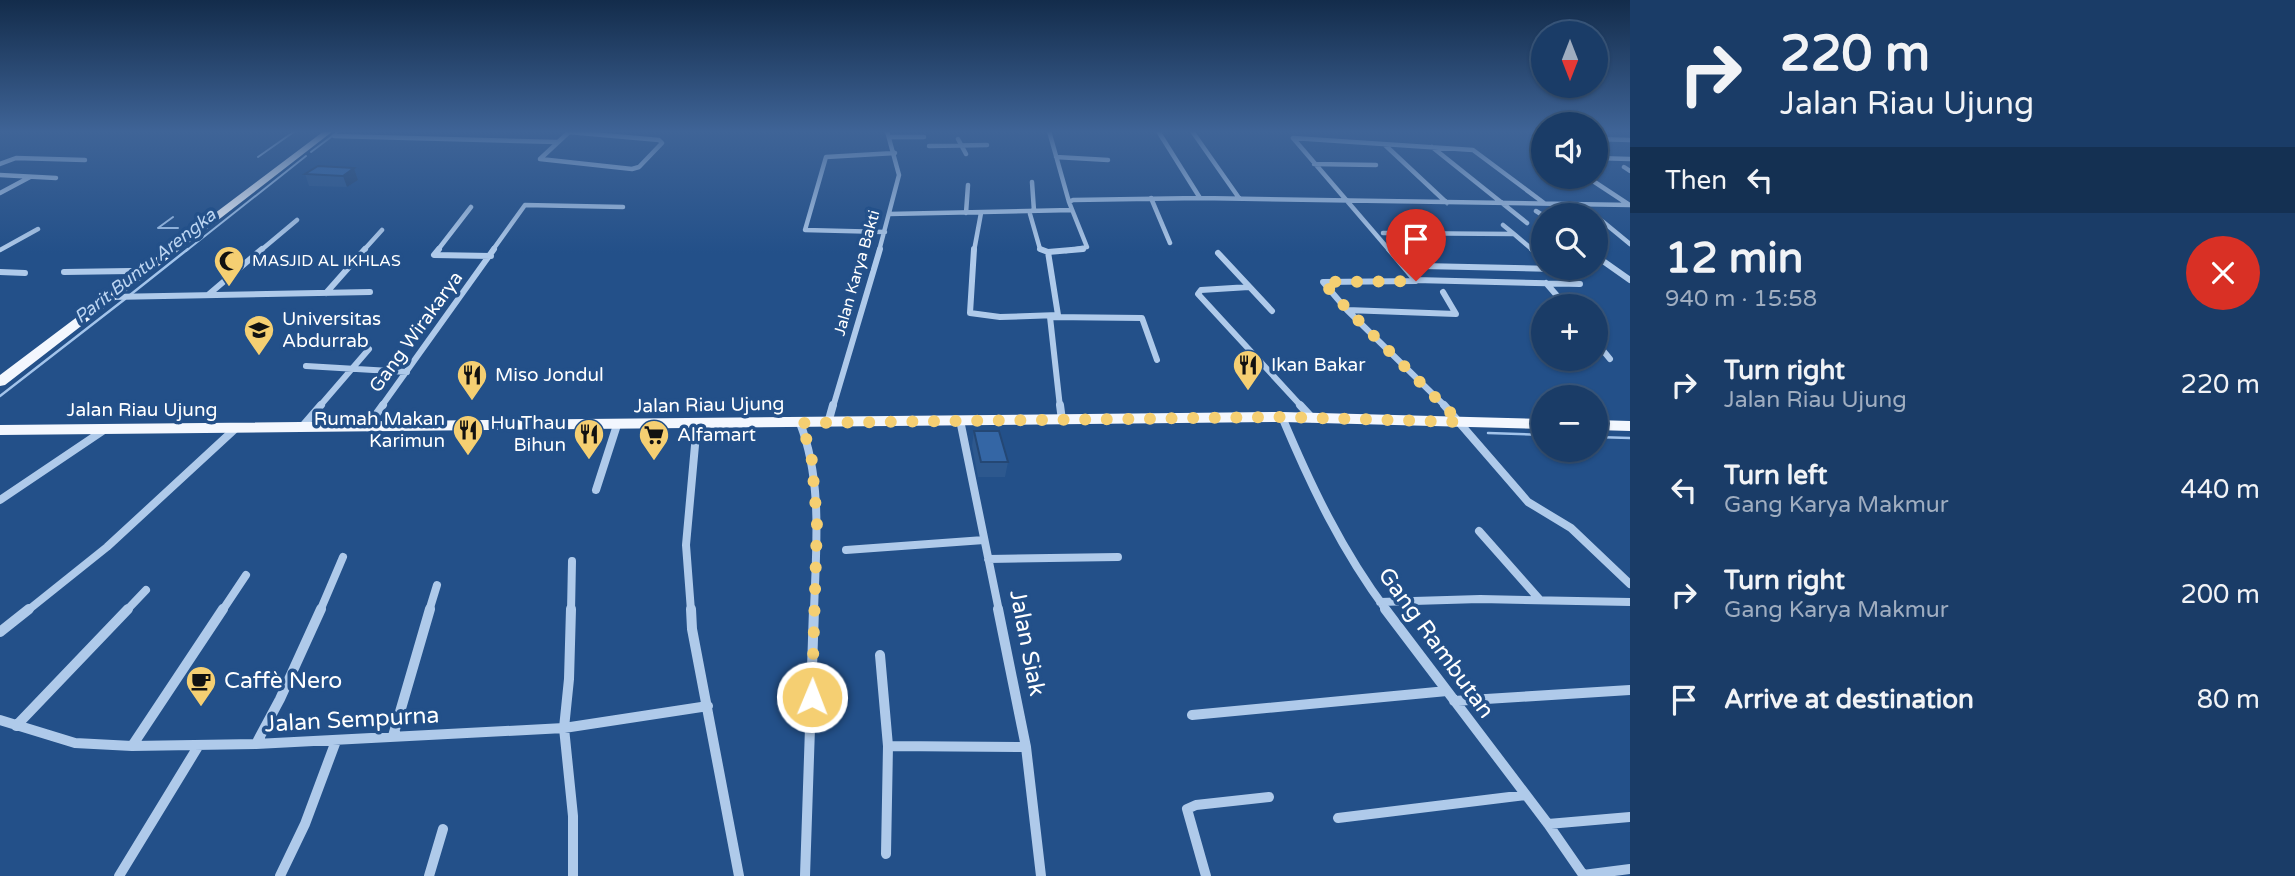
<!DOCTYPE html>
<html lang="en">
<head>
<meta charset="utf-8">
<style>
  :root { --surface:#1a3c67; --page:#23436d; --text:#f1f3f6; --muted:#9fadc0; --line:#38567b }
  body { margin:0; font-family:"Varela Round",sans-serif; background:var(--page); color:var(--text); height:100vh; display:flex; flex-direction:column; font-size:26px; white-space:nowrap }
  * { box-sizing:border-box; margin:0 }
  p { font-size:23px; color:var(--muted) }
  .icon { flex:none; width:38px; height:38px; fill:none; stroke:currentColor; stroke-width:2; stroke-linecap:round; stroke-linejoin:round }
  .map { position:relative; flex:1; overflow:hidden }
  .details { display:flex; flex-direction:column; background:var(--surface); width:665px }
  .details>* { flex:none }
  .top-card { background:#1a3c67; color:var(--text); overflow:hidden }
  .needle { width:46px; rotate:180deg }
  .controls { position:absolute; left:1531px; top:21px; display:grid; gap:14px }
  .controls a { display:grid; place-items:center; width:77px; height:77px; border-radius:50%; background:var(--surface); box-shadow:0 2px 5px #0004,0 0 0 2px var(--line); font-size:35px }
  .pin { position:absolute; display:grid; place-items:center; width:60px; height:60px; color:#fff; margin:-72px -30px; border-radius:50% 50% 50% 0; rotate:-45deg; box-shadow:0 0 7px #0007 }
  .pin .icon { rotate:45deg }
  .me { position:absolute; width:77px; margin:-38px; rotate:1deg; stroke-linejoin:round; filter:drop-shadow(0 0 5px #0008) }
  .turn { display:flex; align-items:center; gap:24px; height:147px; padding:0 35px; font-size:32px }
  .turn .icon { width:91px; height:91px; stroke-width:2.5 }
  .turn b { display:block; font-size:49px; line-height:60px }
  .then { display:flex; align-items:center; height:66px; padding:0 35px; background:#0003; gap:14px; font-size:26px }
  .round { display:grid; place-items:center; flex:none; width:74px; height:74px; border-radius:37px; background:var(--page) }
  .head { display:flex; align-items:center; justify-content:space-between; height:119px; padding:0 35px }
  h1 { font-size:42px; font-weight:800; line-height:52px }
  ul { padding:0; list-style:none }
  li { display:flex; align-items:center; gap:21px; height:105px; padding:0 35px }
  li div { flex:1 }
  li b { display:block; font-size:26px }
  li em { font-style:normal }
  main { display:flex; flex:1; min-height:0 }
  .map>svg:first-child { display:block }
</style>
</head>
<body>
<main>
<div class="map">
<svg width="1630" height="876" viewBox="0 0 1630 876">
  <rect width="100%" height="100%" fill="#235089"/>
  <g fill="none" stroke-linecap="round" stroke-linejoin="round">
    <path stroke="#a3c4eb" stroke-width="2" d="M311 152 339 131
      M258 157 295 131
      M173 217 158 228H178
      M186 251 306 156"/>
    <path stroke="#a3c4eb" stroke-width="2.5" d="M130 295 188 249
      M0 396 125 299
      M1488 433 1544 435
      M1596 437 1630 438"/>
    <path stroke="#afcaea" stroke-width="4.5" d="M1049 131 1069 202
      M1158 131 1200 198
      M1192 131 1239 198
      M569 132 659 140 662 143 639 167 632 169 540 159Z
      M334 136 557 142
      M890 137H924
      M958 139 966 154
      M1596 139 1630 140
      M1385 145 1447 203
      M929 146 987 145
      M1432 147 1527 223
      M1056 157 1108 160
      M1596 158 1630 159
      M0 164 16 158 85 160
      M1314 164 1376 165
      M1624 167 1630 171
      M0 175 56 178
      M1587 177 1628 204
      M1032 182 1034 211
      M0 193 30 177
      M1151 198 1170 243
      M1536 211 1544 216
      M966 213 968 185
      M889 214 1072 210
      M1030 214 1040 249 1045 251
      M1596 216 1630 244
      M1503 225 1514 234
      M885 232 805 230 826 157 895 153
      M1383 233 1514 234 1534 251
      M0 250 38 229
      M260 251 297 220
      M363 251 382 230
      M437 251 471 207
      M492 251 525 205 623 207
      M879 251 899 175 887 131
      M974 251 981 213
      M1066 251 1087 247 1069 202 1073 200 1200 198 1630 205
      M1390 251 1293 138 1473 150 1544 203"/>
    <path stroke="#afcaea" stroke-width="6" d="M439 249 434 255 491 256
      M974 249 970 313 1000 317 1058 315 1048 252 1083 249
      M1040 249 1048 252
      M1389 249 1416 281 1323 282 1347 310 1446 407
      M1532 249 1544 259
      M1218 253 1272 311
      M1596 256 1630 280
      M1422 266 1555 269
      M1554 268 1565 278
      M0 272 25 273
      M64 272 131 271
      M1415 280 1580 284
      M1546 283 1566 306
      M1249 287 1201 290 1198 294 1302 407
      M326 293 365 249
      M208 295 262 249
      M111 297 370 292
      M1347 310 1456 314 1443 292
      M1596 342 1610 359
      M306 366 407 372
      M319 407 369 349
      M381 407 494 249
      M833 407 880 249
      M1060 407 1050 317 1142 318 1157 360"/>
    <path stroke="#afcaea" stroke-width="8" d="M1060 405 1062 420
      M1300 405 1312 418
      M1444 405 1528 502 1571 528 1630 584
      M1282 417C1311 486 1342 551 1387 611
      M960 420 999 611
      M800 423C823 482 816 548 814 611
      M828 423 833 405
      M302 427 321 405
      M367 427 383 405
      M596 490 617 425
      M0 500 104 430
      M1479 531 1540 600
      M846 550 984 540
      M988 559 1118 557
      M1380 602 1480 599 1630 602
      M27 611 107 547 236 428
      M126 611 146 590
      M222 611 246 575
      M320 611 343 557
      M429 611 437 585
      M571 611 572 561
      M691 611 686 545 697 423"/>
    <path stroke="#afcaea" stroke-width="10" d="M571 609 569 679 564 728 573 816V876
      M691 609 692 629 739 876
      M998 609 1026 747 1041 876
      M1385 609 1548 824 1584 876
      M0 632 29 609
      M880 655 888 746 886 854
      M1454 701 1630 690
      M1192 715 1447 691
      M0 720 75 743 132 746 256 744 564 728 708 706
      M16 726 128 609
      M393 736 430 609
      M256 744 280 699 321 609
      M132 746 223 609
      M888 746 1026 747
      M1338 818 1526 795
      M1548 824 1630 817
      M1583 875 1630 869
      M119 876 199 745
      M280 876 305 824 336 741
      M429 876 443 829
      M805 876 814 609
      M1206 876 1187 809 1196 805 1269 797"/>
    <path fill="#f3f7fe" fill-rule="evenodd" d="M324 131H333L5 385 0 386V375Z
      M1282 412 1544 419V429L1282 422 0 435V425Z
      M1596 420 1630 421V431L1596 430Z"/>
  </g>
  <path fill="#2d588e" d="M354 168 358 180 347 187 309 186 305 174Z
    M974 431 1008 462 1005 477H978L972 446Z"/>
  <path fill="#244774" d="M354 168 358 180 347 187 343 176Z"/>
  <path fill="#3466a5" stroke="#244774" stroke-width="2" d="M318 166 354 168 343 176 305 174Z
    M974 431H999L1008 462H981Z"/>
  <linearGradient id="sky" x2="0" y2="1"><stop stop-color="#132c4b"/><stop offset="0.52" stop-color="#3f6497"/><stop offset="1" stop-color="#3f6497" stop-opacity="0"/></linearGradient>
  <rect width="1630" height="253" fill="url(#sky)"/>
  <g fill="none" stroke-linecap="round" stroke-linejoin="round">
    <path stroke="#f5cf72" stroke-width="12" stroke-dasharray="0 21.6" d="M812 697 817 522 811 451 800 423 1282 417 1460 422 1348 310 1323 282 1416 281"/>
  </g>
  <defs>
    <g id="mosque-pin" transform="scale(1.575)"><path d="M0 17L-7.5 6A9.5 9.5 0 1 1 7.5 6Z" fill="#f5cf72" stroke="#235089"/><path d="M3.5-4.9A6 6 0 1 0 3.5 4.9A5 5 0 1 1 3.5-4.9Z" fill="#111"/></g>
    <g id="university-pin" transform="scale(1.575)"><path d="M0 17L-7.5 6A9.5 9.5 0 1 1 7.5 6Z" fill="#f5cf72" stroke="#235089"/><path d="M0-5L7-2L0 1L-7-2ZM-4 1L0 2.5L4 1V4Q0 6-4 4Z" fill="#111"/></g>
    <g id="restaurant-pin" transform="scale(1.575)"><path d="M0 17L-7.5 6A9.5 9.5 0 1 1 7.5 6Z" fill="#f5cf72" stroke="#235089"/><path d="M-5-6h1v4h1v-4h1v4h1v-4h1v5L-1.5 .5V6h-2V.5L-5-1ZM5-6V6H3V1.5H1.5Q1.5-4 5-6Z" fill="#111"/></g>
    <g id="supermarket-pin" transform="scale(1.575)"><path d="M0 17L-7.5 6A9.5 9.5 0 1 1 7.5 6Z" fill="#f5cf72" stroke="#235089"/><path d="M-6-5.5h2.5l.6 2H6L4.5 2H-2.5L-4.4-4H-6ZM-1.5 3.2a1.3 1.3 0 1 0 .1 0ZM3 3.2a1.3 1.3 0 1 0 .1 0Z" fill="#111"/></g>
    <g id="cafe-pin" transform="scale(1.575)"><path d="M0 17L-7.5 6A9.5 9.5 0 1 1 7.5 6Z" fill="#f5cf72" stroke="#235089"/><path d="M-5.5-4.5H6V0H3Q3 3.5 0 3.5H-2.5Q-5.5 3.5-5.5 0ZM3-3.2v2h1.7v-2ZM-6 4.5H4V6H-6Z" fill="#111"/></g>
  </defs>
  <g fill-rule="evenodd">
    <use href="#mosque-pin" x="229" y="261"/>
    <use href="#university-pin" x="259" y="330"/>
    <use href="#restaurant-pin" x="1248" y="365"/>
    <use href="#restaurant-pin" x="472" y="375"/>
    <use href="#restaurant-pin" x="468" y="430"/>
    <use href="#restaurant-pin" x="589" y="434"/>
    <use href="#supermarket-pin" x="654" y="435"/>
    <use href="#cafe-pin" x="201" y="681"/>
  </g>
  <g text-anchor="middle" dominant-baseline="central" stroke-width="7" stroke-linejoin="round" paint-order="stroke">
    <g font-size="16" fill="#fff" stroke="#235089" text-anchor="start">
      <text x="252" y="261">MASJID AL IKHLAS</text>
    </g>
    <g font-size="16" fill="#fff" stroke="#235089">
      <text transform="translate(857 273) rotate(-74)">Jalan Karya Bakti</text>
    </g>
    <g font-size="18" font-style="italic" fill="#bbd4f1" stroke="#235089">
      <text transform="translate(145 266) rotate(-38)">Parit Buntu Arengka</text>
    </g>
    <g font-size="19" fill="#fff" stroke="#235089" text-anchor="start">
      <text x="282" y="319">Universitas<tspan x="282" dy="22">Abdurrab</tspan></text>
      <text x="1271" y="365">Ikan Bakar</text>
      <text x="495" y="375">Miso Jondul</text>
      <text x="445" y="419" text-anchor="end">Rumah Makan<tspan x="445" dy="22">Karimun</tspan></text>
      <text x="566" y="423" text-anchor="end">Hu Thau<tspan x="566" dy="22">Bihun</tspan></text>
      <text x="677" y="435">Alfamart</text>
    </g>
    <g font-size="19" fill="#fff" stroke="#235089">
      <text transform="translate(416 332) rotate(-54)">Gang Wirakarya</text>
      <text transform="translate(709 405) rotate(-1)">Jalan Riau Ujung</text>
      <text x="142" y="410">Jalan Riau Ujung</text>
    </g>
    <g font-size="23" fill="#fff" stroke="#235089">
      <text transform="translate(1027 643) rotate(79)">Jalan Siak</text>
      <text transform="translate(1436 643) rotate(54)">Gang Rambutan</text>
      <text transform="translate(352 720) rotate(-3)">Jalan Sempurna</text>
    </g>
    <g font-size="23" fill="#fff" stroke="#235089" text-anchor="start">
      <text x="224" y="681">Caffè Nero</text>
    </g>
  </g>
</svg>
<div class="controls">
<a><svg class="needle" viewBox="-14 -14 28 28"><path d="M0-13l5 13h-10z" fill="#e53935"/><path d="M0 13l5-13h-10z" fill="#9fadc0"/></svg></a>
<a><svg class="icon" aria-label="sound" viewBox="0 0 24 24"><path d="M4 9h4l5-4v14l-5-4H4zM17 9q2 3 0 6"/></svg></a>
<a><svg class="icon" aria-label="search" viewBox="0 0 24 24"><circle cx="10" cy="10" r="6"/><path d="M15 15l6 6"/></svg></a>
<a>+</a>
<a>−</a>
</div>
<div class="pin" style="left:1416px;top:281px;background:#d93025"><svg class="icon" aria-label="arrive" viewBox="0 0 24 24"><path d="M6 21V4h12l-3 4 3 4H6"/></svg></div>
<svg class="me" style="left:812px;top:697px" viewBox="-20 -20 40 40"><circle r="17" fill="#f5cf72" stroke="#fff" stroke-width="3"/><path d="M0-11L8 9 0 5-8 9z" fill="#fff"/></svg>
</div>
<section class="details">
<div class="top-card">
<div class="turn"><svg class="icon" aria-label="right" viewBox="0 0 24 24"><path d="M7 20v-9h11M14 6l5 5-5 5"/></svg><div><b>220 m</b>Jalan Riau Ujung</div></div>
<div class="then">Then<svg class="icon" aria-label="left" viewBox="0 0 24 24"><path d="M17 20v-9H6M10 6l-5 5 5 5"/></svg></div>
</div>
<div class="head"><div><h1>12 min</h1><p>940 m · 15:58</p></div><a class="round" style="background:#d93025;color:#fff"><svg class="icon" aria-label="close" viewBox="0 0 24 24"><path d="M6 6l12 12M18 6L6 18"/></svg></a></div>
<ul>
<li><svg class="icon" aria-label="right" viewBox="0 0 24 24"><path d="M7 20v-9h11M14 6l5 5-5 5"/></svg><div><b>Turn right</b><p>Jalan Riau Ujung</p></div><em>220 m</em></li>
<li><svg class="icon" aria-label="left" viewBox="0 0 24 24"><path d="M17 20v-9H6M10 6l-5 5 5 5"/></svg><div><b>Turn left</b><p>Gang Karya Makmur</p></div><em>440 m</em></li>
<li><svg class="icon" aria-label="right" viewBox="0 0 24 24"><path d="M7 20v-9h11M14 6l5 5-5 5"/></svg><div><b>Turn right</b><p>Gang Karya Makmur</p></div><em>200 m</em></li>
<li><svg class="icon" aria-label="arrive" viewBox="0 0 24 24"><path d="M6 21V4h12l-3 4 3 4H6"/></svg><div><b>Arrive at destination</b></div><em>80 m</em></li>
</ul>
</section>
</main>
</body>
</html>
